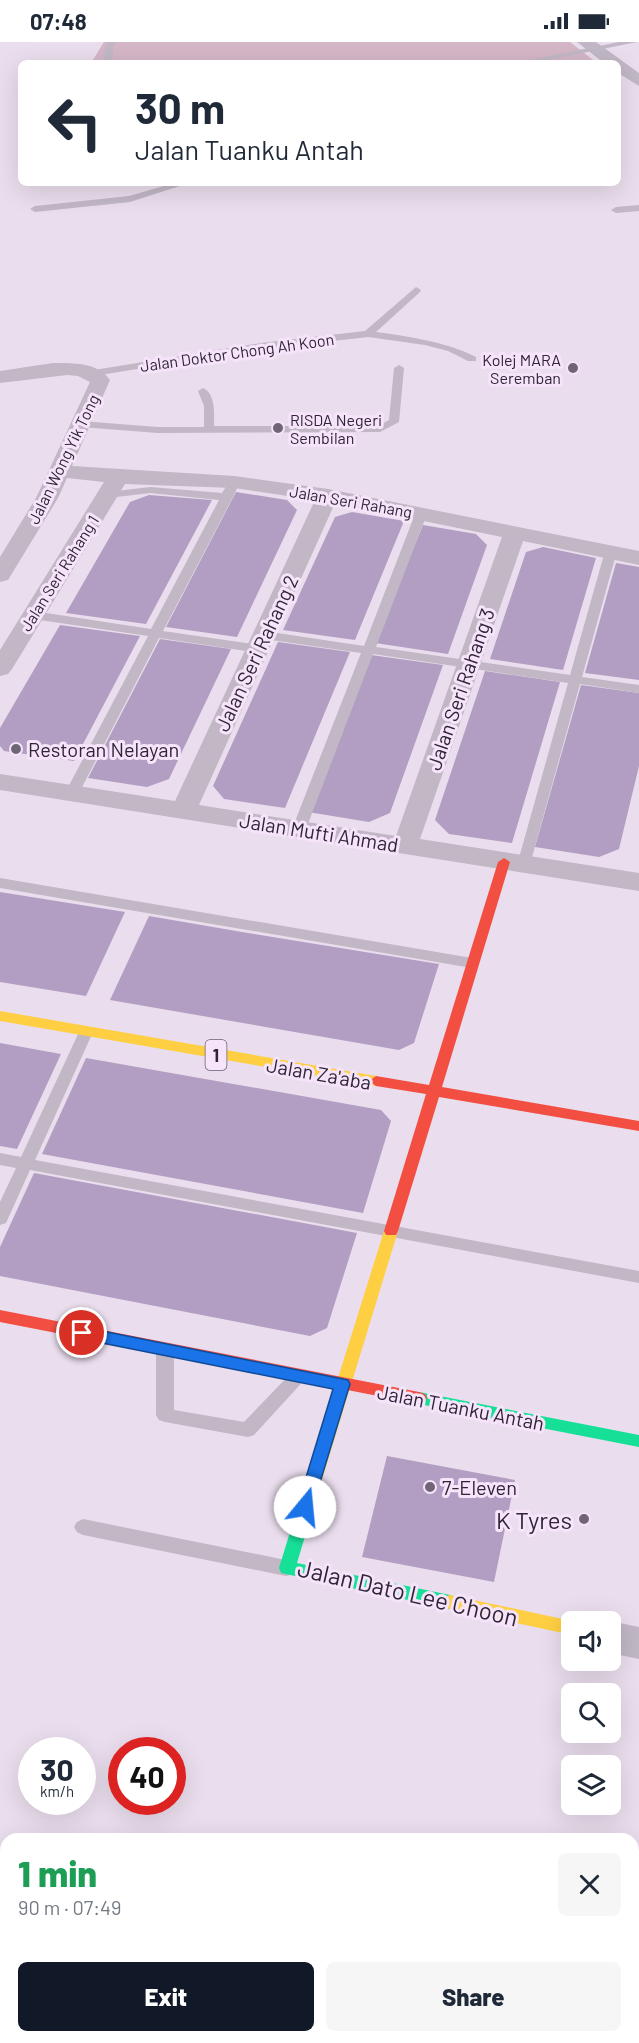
<!DOCTYPE html>
<html lang="en">
<head>
<meta charset="utf-8">
<style>
  :root { --surface:#fff; --page:#f6f6f7; --text:#1f2937; --muted:#747a83; --accent:#111827 }
  body { margin:0; font-family:Barlow,sans-serif; background:var(--page); color:var(--text); height:100vh; display:flex; flex-direction:column; font-size:22px; white-space:nowrap }
  * { box-sizing:border-box; margin:0 }
  p { font-size:20px; color:var(--muted) }
  .icon { flex:none; width:33px; height:33px; fill:none; stroke:currentColor; stroke-width:2; stroke-linecap:round; stroke-linejoin:round }
  .map { position:relative; flex:1; overflow:hidden }
  .drawer { position:absolute; left:0px; top:1791px; width:639px; height:210px; display:flex; flex-direction:column; background:var(--surface); border-radius:18px 18px 0 0; box-shadow:0 6px 24px #0002 }
  .drawer>* { flex:none }
  .banner { position:absolute; left:18px; top:18px; width:603px; height:126px; border-radius:9px; box-shadow:0 6px 24px #0002; background:#fff; color:var(--text); overflow:hidden }
  .buttons { position:absolute; left:561px; top:1569px; display:grid; gap:12px }
  .buttons a { display:grid; place-items:center; width:60px; height:60px; border-radius:9px; background:var(--surface); box-shadow:0 6px 24px #0002; font-size:30px }
  .speed { position:absolute; left:18px; top:1695px; display:flex; gap:12px; font-size:30px; font-weight:700; text-align:center }
  .speed>* { display:grid; place-content:center; width:78px; height:78px; border-radius:50%; background:var(--surface); box-shadow:0 6px 24px #0002; line-height:1 }
  .speed small { font-size:15px; font-weight:400 }
  .speed .limit { border:9px solid #d22; background:#fff; color:#111 }
  .pin { position:absolute; display:grid; place-items:center; width:51px; height:51px; color:#fff; margin:-26px; border:3px solid #fff; border-radius:50%; box-shadow:0 2px 6px #0007 }
  .me { position:absolute; width:66px; margin:-33px; rotate:17deg; stroke-linejoin:round; filter:drop-shadow(0 0 4px #0008) }
  .turn { display:flex; align-items:center; gap:21px; height:126px; padding:0 18px; font-size:27px }
  .turn .icon { width:78px; height:78px; stroke-width:2.5 }
  .turn b { display:block; font-size:42px; line-height:51px }
  .round { display:grid; place-items:center; flex:none; width:63px; height:63px; border-radius:9px; background:var(--page) }
  .headline { display:flex; align-items:center; justify-content:space-between; height:102px; padding:0 18px }
  h1 { font-size:36px; font-weight:800; line-height:45px; color:#1e9e55 }
  .action { display:flex; gap:12px; margin-top:auto; padding:12px 18px }
  .action a { flex:1; height:69px; border-radius:9px; background:var(--accent); color:#fff; font-size:24px; font-weight:800; line-height:69px; text-align:center }
  .action a+a { background:var(--page); color:var(--text) }
  .status { display:flex; justify-content:space-between; align-items:center; height:42px; padding:0 30px; background:var(--surface); direction:ltr }
  .status svg { height:16px; fill:currentColor }
  .map>svg:first-child { display:block }
</style>
</head>
<body>
<div class="status"><b>07:48</b><svg viewBox="0 0 49 12"><path d="M0 12V9h3v3zM5 12V6h3v6zM10 12V3h3v9zM15 12V0h3v12zM26 1h20v11H26zM47 4h2v5h-2z"/></svg></div>
<div class="map">
<svg width="639" height="2001" viewBox="0 0 639 2001">
  <rect width="100%" height="100%" fill="#eadded"/>
  <path fill="#d4b6c7" d="M104 0H570L597 21H91Z"/>
  <path fill="#b29ec2" d="M236 450 287 458 297 468 237 595 166 585Z
    M149 453 212 458 146 582 66 571 130 460Z
    M352 470 404 479 355 598 283 588 335 475Z
    M423 483 476 492 487 503 448 612 375 601Z
    M543 505 596 516 563 628 490 617 526 510Z
    M616 521 639 525V638L585 631Z
    M60 583 140 594 74 719 4 709 0 704V686Z
    M160 597 231 607 169 737 147 745 88 736Z
    M278 600 350 610 285 766 224 757 213 744Z
    M371 613 443 623 390 771 369 780 308 770Z
    M485 629 560 640 512 801 449 792 435 778Z
    M581 643 639 651V724L619 807 599 815 535 805Z
    M0 850 125 870 86 954 0 940Z
    M149 874 242 890 439 922 414 1001 399 1008 110 958Z
    M0 1001 61 1012 17 1107 0 1104Z
    M86 1016 381 1068 391 1079 363 1171 42 1112Z
    M34 1131 357 1191 327 1286 310 1294 0 1234V1205Z
    M387 1414 515 1438 494 1540 362 1515Z"/>
  <g fill="none" stroke-linecap="round" stroke-linejoin="round">
    <path fill="#c1b7c5" fill-rule="evenodd" d="M108 0H116L113 5 112 21H104L105 5Z
      M619 0H637L533 21H515Z
      M174 141H189L130 160 35 170 30 167 35 164 129 154Z
      M639 163V169L616 171 611 168 616 165Z
      M416 245 421 248 420 250 376 290C411 295 444 299 476 315V319H468L448 309 425 303 368 295 261 307 94 334 89 331 94 328 261 301 365 289Z
      M399 323 404 326 399 380 380 390 158 391 80 385 75 382 80 379 158 385H204V364L198 349 203 346C216 352 214 372 214 384H378L389 378 394 326Z
      M234 437 240 440 233 455 163 589 259 603 265 607 259 611 159 596 79 751 72 755 67 754 65 751 148 594 33 577 27 573 33 569 151 587 219 458 150 451 108 456 102 453 108 450 150 445 222 451 230 438Z
      M421 469 427 472 376 605 570 633 605 509 611 505 617 509 582 635 639 643V651L580 642 529 826 524 827 517 823 568 641 373 612 306 787 299 791 292 787 361 611 264 597 258 593 264 589 364 604 415 472Z
      M0 836 472 916 479 921 472 926 0 846Z
      M86 985 93 990 35 1118 639 1229V1241L30 1128 6 1181 0 1183V1160L16 1126 0 1123V1111L21 1115 79 990Z
      M165 1301 171 1303 174 1308V1368L244 1380 293 1329 299 1327 305 1329 308 1334 254 1393 248 1395 165 1380 159 1378 156 1373V1308L159 1303Z
      M83 1477 286 1518 293 1520 295 1526 293 1532 286 1534 83 1493 77 1490 74 1485 77 1480Z"/>
    <path fill="#c1b7c5" fill-rule="evenodd" d="M577 0H596L639 31V44L618 31V21H604Z
      M53 321C72 321 98 320 110 338L72 424 234 434 328 447 639 509V523L523 499 420 797 639 831V849L0 748V732L175 759 315 458 234 446 125 442 12 627 8 632 0 634V608L104 440 67 436 58 456 11 533 8 538 0 540V515L36 456 90 340 78 334 67 333 0 341V329ZM335 461 502 495 396 794 199 763Z
      M610 1579 639 1585V1617L610 1611Z"/>
    <path fill="#16e098" fill-rule="evenodd" d="M419 1350 639 1393V1405L419 1362 413 1360 411 1356 413 1352Z
      M310 1444 316 1446 318 1451 297 1521 450 1553 456 1555 458 1560 456 1565 450 1567 281 1531 279 1526 302 1451 304 1446Z"/>
    <path fill="#ffcf43" fill-rule="evenodd" d="M0 969 376 1034 383 1039 376 1044 0 979Z
      M391 1184 396 1185 398 1189 318 1451 316 1456 310 1458 304 1456 302 1451 384 1189 386 1185Z
      M450 1553 572 1579 574 1580H572V1593L450 1567 444 1565 442 1560 444 1555Z"/>
    <path fill="#f24e42" fill-rule="evenodd" d="M504 816 510 820 442 1045 639 1079V1089L439 1055 398 1189 396 1193H386L384 1189 426 1052 376 1044 369 1039 376 1034 429 1043 498 820Z
      M0 1268 419 1350 425 1352 427 1356 425 1360 419 1362 0 1280Z"/>
    <g stroke="#aaa1ad" stroke-width="8">
      <path id="rail" d="M0 1826 6 1828
        M0 1856 6 1858
        M0 1877 6 1880
        M263 1995 276 2001
        M317 1995 331 2001
        M392 1995 406 2001"/>
    </g>
    <use href="#rail" stroke="#f6e4fa" stroke-width="6" stroke-dasharray="17" stroke-linecap="butt"/>
  </g>
  <path fill="#1a73e8" stroke="#114b97" stroke-width="1.5" d="M82 1285 348 1338 350 1342 311 1470H300L297 1465 333 1347 82 1297 75 1291Z"/>
  <g fill="#706576" stroke="#f6e4fa" stroke-width="2">
    <circle cx="573" cy="326" r="6"/>
    <circle cx="278" cy="386" r="6"/>
    <circle cx="16" cy="707" r="6"/>
    <circle cx="430" cy="1445" r="6"/>
    <circle cx="584" cy="1477" r="6"/>
  </g>
  <g text-anchor="middle" dominant-baseline="central" stroke-width="6" stroke-linejoin="round" paint-order="stroke">
    <g font-size="16" fill="#2f2536" stroke="#f6e4fa">
      <text transform="translate(237 310) rotate(-8)">Jalan Doktor Chong Ah Koon</text>
      <text transform="translate(63 417) rotate(-64)">Jalan Wong Yik Tong</text>
      <text transform="translate(351 459) rotate(10)">Jalan Seri Rahang</text>
      <text transform="translate(59 531) rotate(-58)">Jalan Seri Rahang 1</text>
    </g>
    <g font-size="16" fill="#2f2536" stroke="#f6e4fa" text-anchor="end">
      <text x="561" y="317">Kolej MARA<tspan x="561" dy="18">Seremban</tspan></text>
      <text x="290" y="377" text-anchor="start">RISDA Negeri<tspan x="290" dy="18">Sembilan</tspan></text>
    </g>
    <rect fill="#f6e4fa" stroke="#6b5e71" stroke-width="1.5" x="205.5" y="998" width="21" height="30" rx="4.5"/>
    <g font-size="18" font-weight="bold" fill="#2f2536">
      <text x="216" y="1013">1</text>
    </g>
    <g font-size="20" fill="#2f2536" stroke="#f6e4fa">
      <text transform="translate(256 611) rotate(-65)">Jalan Seri Rahang 2</text>
      <text transform="translate(460 647) rotate(-71)">Jalan Seri Rahang 3</text>
      <text transform="translate(319 790) rotate(9)">Jalan Mufti Ahmad</text>
      <text transform="translate(319 1031) rotate(10)">Jalan Za'aba</text>
      <text transform="translate(461 1365) rotate(11)">Jalan Tuanku Antah</text>
    </g>
    <g font-size="20" fill="#2f2536" stroke="#f6e4fa" text-anchor="start">
      <text x="28" y="707">Restoran Nelayan</text>
      <text x="442" y="1445">7-Eleven</text>
    </g>
    <g font-size="24" fill="#2f2536" stroke="#f6e4fa" text-anchor="end">
      <text x="572" y="1477">K Tyres</text>
    </g>
    <g font-size="24" fill="#2f2536" stroke="#f6e4fa">
      <text transform="translate(408 1550) rotate(13)">Jalan Dato Lee Choon</text>
    </g>
  </g>
</svg>
<div class="buttons">
<a><svg class="icon" aria-label="sound" viewBox="0 0 24 24"><path d="M4 9h4l5-4v14l-5-4H4zM17 9q2 3 0 6"/></svg></a>
<a><svg class="icon" aria-label="search" viewBox="0 0 24 24"><circle cx="10" cy="10" r="6"/><path d="M15 15l6 6"/></svg></a>
<a><svg class="icon" aria-label="layers" viewBox="0 0 24 24"><path d="M12 4l9 5-9 5-9-5zM3 14l9 5 9-5"/></svg></a>
</div>
<div class="speed"><div>30<small>km/h</small></div><div class="limit">40</div></div>
<div class="pin" style="left:82px;top:1291px;background:#d93025"><svg class="icon" aria-label="arrive" viewBox="0 0 24 24"><path d="M6 21V4h12l-3 4 3 4H6"/></svg></div>
<svg class="me" style="left:305px;top:1465px" viewBox="-20 -20 40 40"><circle r="19" fill="#fff"/><path d="M0-13L10 11 0 6-10 11z" fill="#1a73e8"/></svg>
<div class="banner">
<div class="turn"><svg class="icon" aria-label="left" viewBox="0 0 24 24"><path d="M17 20v-9H6M10 6l-5 5 5 5"/></svg><div><b>30 m</b>Jalan Tuanku Antah</div></div>
</div>
<section class="drawer">
<div class="headline"><div><h1>1 min</h1><p>90 m · 07:49</p></div><a class="round"><svg class="icon" aria-label="close" viewBox="0 0 24 24"><path d="M6 6l12 12M18 6L6 18"/></svg></a></div>
<div class="action"><a>Exit</a><a>Share</a></div>
</section>
</div>
</body>
</html>
